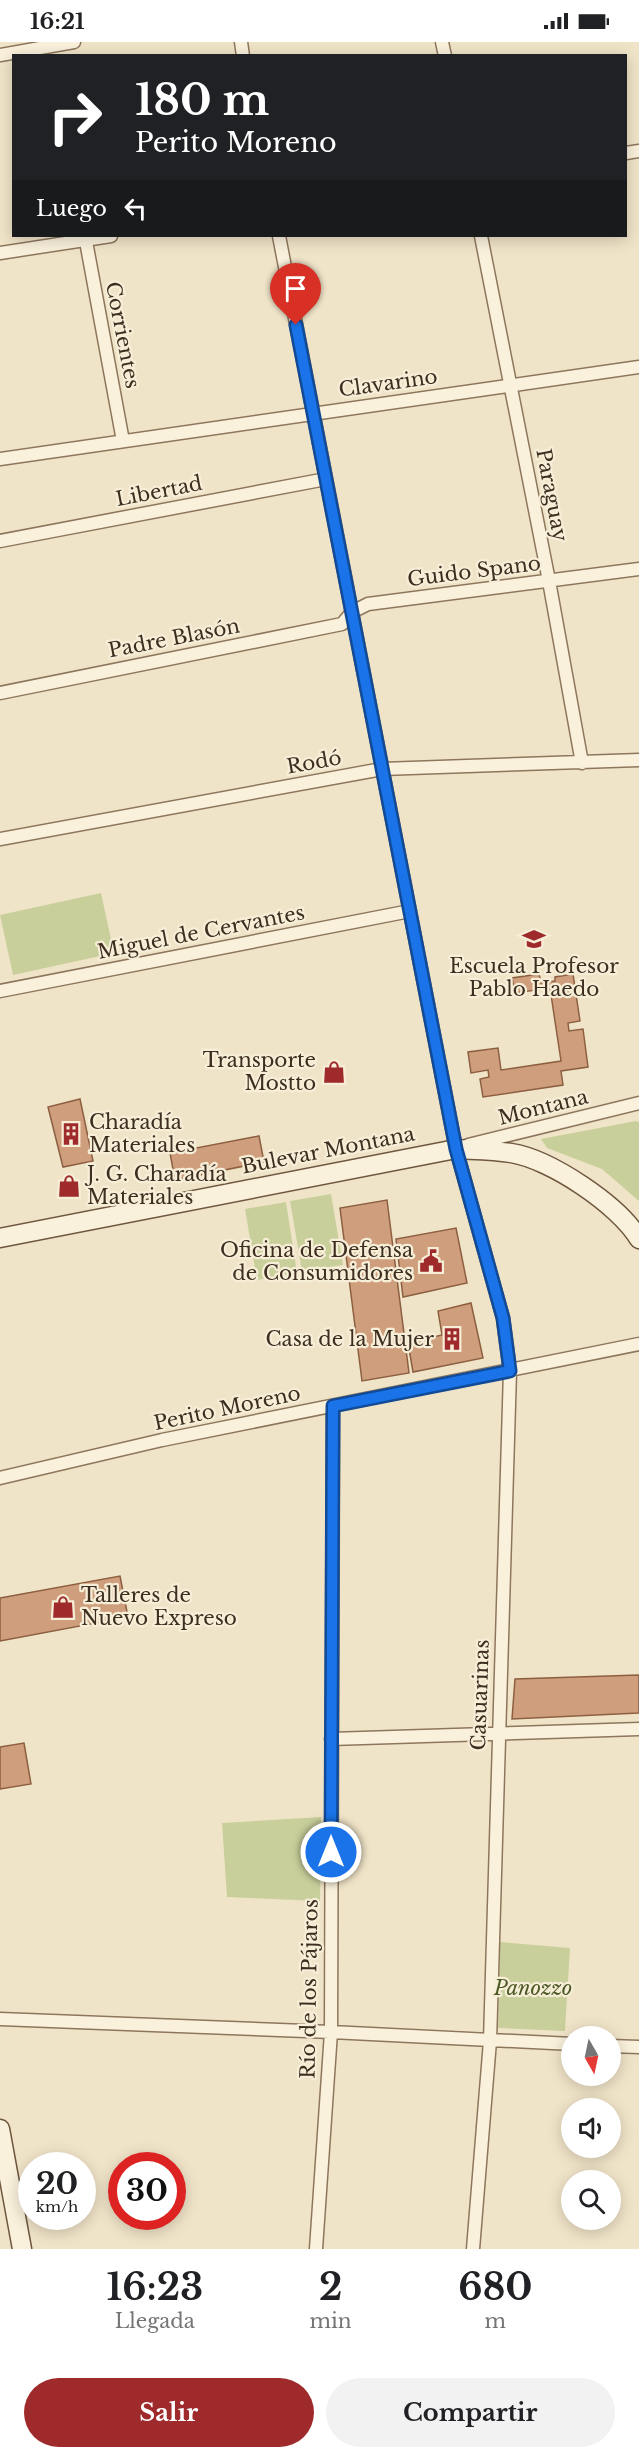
<!DOCTYPE html>
<html lang="es">
<head>
<meta charset="utf-8">
<style>
  :root { --surface:#fff; --page:#f2f2f2; --text:#202124; --muted:#757577; --accent:#9e2a2b }
  body { margin:0; font-family:"Libre Baskerville",serif; background:var(--page); color:var(--text); height:100vh; display:flex; flex-direction:column; font-size:22px; white-space:nowrap }
  * { box-sizing:border-box; margin:0 }
  p { font-size:20px; color:var(--muted) }
  .icon { flex:none; width:33px; height:33px; fill:none; stroke:currentColor; stroke-width:2; stroke-linecap:round; stroke-linejoin:round }
  .map { position:relative; height:2207px; overflow:hidden }
  .side { display:flex; flex-direction:column; background:var(--surface); flex:1 }
  .side>* { flex:none }
  .guide { position:absolute; left:12px; top:12px; width:615px; height:183px; border-radius:0px; box-shadow:0 3px 15px #0003; background:#202124; color:#fff; overflow:hidden }
  .needle { width:39px; rotate:171deg }
  .controls { position:absolute; left:561px; top:1984px; display:grid; gap:12px }
  .controls a { display:grid; place-items:center; width:60px; height:60px; border-radius:50%; background:var(--surface); box-shadow:0 3px 15px #0003; font-size:30px }
  .speed { position:absolute; left:18px; top:2110px; display:flex; gap:12px; font-size:30px; font-weight:700; text-align:center }
  .speed>* { display:grid; place-content:center; width:78px; height:78px; border-radius:50%; background:var(--surface); box-shadow:0 3px 15px #0003; line-height:1 }
  .speed small { font-size:15px; font-weight:400 }
  .speed .limit { border:9px solid #d22; background:#fff; color:#111 }
  .pin { position:absolute; display:grid; place-items:center; width:51px; height:51px; color:#fff; margin:-62px -26px; border-radius:50% 50% 50% 0; rotate:-45deg; box-shadow:0 0 6px #0007 }
  .pin .icon { rotate:45deg }
  .me { position:absolute; width:66px; margin:-33px; rotate:0deg; stroke-linejoin:round; filter:drop-shadow(0 0 4px #0008) }
  .turn { display:flex; align-items:center; gap:21px; height:126px; padding:0 24px; font-size:27px }
  .turn .icon { width:78px; height:78px; stroke-width:2.5 }
  .turn b { display:block; font-size:42px; line-height:51px }
  .then { display:flex; align-items:center; height:57px; padding:0 24px; background:#0003; gap:12px; font-size:22px }
  .eta { display:flex; justify-content:space-evenly; align-items:center; height:102px; text-align:center }
  .eta b { font-size:36px; font-weight:700; line-height:42px }
  .button { display:flex; gap:12px; margin-top:auto; padding:12px 24px }
  .button a { flex:1; height:69px; border-radius:36px; background:var(--accent); color:#fff; font-size:24px; font-weight:700; line-height:69px; text-align:center }
  .button a+a { background:var(--page); color:var(--text) }
  .status { display:flex; justify-content:space-between; align-items:center; height:42px; padding:0 30px; background:var(--surface); direction:ltr }
  .status svg { height:16px; fill:currentColor }
  .map>svg:first-child { display:block }
</style>
</head>
<body>
<div class="status"><b>16:21</b><svg viewBox="0 0 49 12"><path d="M0 12V9h3v3zM5 12V6h3v6zM10 12V3h3v9zM15 12V0h3v12zM26 1h20v11H26zM47 4h2v5h-2z"/></svg></div>
<div class="map">
<svg width="639" height="2207" viewBox="0 0 639 2207">
  <rect width="100%" height="100%" fill="#f0e4c8"/>
  <path fill="#c9cf9b" d="M101 851 114 911 13 933 0 873Z
    M636 1079 639 1080V1159L602 1127 547 1106 541 1097Z
    M331 1152 343 1223 302 1229 290 1159Z
    M286 1160 297 1231 257 1238 245 1167Z
    M321 1775 320 1859 227 1855 222 1781Z
    M500 1900 570 1906 565 1989 498 1986Z"/>
  <path fill="#cf9f7d" stroke="#8d5f41" stroke-width="1.5" d="M539 932 541 941 555 939V935L573 932 580 979 568 981 569 989 583 987 588 1025 561 1029 563 1043 483 1055 480 1037 489 1035 488 1028 471 1031 468 1010 498 1006 501 1028 561 1019 550 946 515 951 512 936Z
    M80 1057 93 1119 63 1125 48 1065Z
    M259 1094 264 1120 175 1138 170 1111Z
    M387 1158 409 1331 362 1339 340 1166Z
    M456 1186 467 1241 403 1255 396 1197Z
    M471 1261 483 1316 413 1330 408 1301 442 1293 438 1269Z
    M120 1534 128 1575 0 1599V1556Z
    M639 1633V1671L512 1677 515 1637Z
    M24 1701 31 1742 0 1747V1705Z"/>
  <g fill="none" stroke-linecap="round" stroke-linejoin="round">
    <g stroke="#8d765c" stroke-width="15">
      <path id="street" d="M241 0 243 14
        M442 0 445 14
        M0 13 74 0
        M626 111 639 109
        M85 194 123 399
        M279 194 456 1107 503 1276 510 1329 490 1999 473 2207
        M481 194 549 539 582 721
        M0 211 111 194
        M0 417 639 325
        M0 499 326 437
        M0 651 342 582 352 570 368 562 639 527
        M0 797 382 727 639 718
        M0 949 410 869
        M468 1103 639 1061
        M0 1436 162 1398 639 1302
        M331 1697 639 1687
        M0 1977 331 1990 572 2002
        M610 2004 639 2005
        M316 2207 331 1990 333 1364"/>
    </g>
    <g stroke="#6f573f" stroke-width="21">
      <path id="secondary" d="M0 1196 456 1107C474 1108 493 1108 511 1111 550 1117 619 1163 639 1197
        M0 2087 22 2207"/>
    </g>
    <use href="#street" stroke="#faf1dc" stroke-width="12"/>
    <use href="#secondary" stroke="#faf1dc" stroke-width="18"/>
  </g>
  <g fill="none" stroke-linecap="round" stroke-linejoin="round">
    <g stroke="#114b97" stroke-width="15">
      <path id="route" d="M296 283 456 1107 503 1276 510 1329 333 1364 331 1810"/>
    </g>
    <use href="#route" stroke="#1a73e8" stroke-width="10"/>
  </g>
  <defs>
    <g id="school-bare" transform="scale(1.8)"><path d="M0-5L7-2L0 1L-7-2ZM-4 1L0 2.5L4 1V4Q0 6-4 4Z" fill="#9e2a2b" stroke="#f7eed8" stroke-width="2.5" paint-order="stroke"/></g>
    <g id="shop-bare" transform="scale(1.8)"><path d="M-5-2.5h2.3a2.7 3.5 0 0 1 5.4 0H5L5.5 6h-11ZM-1.5-2.5h3a1.5 2.3 0 0 0-3 0Z" fill="#9e2a2b" stroke="#f7eed8" stroke-width="2.5" paint-order="stroke"/></g>
    <g id="building-bare" transform="scale(1.8)"><path d="M-4-6H4V6H1V3H-1V6H-4ZM-2.5-4.3h1.7v1.8h-1.7ZM.8-4.3h1.7v1.8H.8ZM-2.5-1h1.7V.8h-1.7ZM.8-1h1.7V.8H.8Z" fill="#9e2a2b" stroke="#f7eed8" stroke-width="2.5" paint-order="stroke"/></g>
    <g id="civic-bare" transform="scale(1.8)"><path d="M-.6-6.5H3V-4.5H.6V-3L4-1V1h2V6H-6V1h2V-1L-.6-3ZM-1.2 2.5V6h2.4V2.5Z" fill="#9e2a2b" stroke="#f7eed8" stroke-width="2.5" paint-order="stroke"/></g>
  </defs>
  <g fill-rule="evenodd">
    <use href="#school-bare" x="534" y="897"/>
    <use href="#shop-bare" x="334" y="1030"/>
    <use href="#building-bare" x="71" y="1092"/>
    <use href="#shop-bare" x="69" y="1144"/>
    <use href="#civic-bare" x="431" y="1219"/>
    <use href="#building-bare" x="452" y="1297"/>
    <use href="#shop-bare" x="63" y="1565"/>
  </g>
  <g text-anchor="middle" dominant-baseline="central" stroke-width="4.5" stroke-linejoin="round" paint-order="stroke">
    <g font-size="20" fill="#3d2e20" stroke="#f7eed8">
      <text transform="translate(123 293) rotate(79)">Corrientes</text>
      <text transform="translate(388 341) rotate(-8)">Clavarino</text>
      <text transform="translate(159 449) rotate(-11)">Libertad</text>
      <text transform="translate(552 453) rotate(79)">Paraguay</text>
      <text transform="translate(474 529) rotate(-7)">Guido Spano</text>
      <text transform="translate(174 596) rotate(-11)">Padre Blasón</text>
      <text transform="translate(314 720) rotate(-10)">Rodó</text>
      <text transform="translate(201 890) rotate(-11)">Miguel de Cervantes</text>
      <text transform="translate(543 1065) rotate(-14)">Montana</text>
      <text transform="translate(328 1108) rotate(-11)">Bulevar Montana</text>
      <text transform="translate(227 1366) rotate(-12)">Perito Moreno</text>
      <text transform="translate(480 1653) rotate(-88)">Casuarinas</text>
      <text transform="translate(309 1947) rotate(-89)">Río de los Pájaros</text>
    </g>
    <g font-size="20" fill="#3d2e20" stroke="#f7eed8" text-anchor="end">
      <text x="534" y="924" text-anchor="middle">Escuela Profesor<tspan x="534" dy="23">Pablo Haedo</tspan></text>
      <text x="316" y="1018">Transporte<tspan x="316" dy="23">Mostto</tspan></text>
      <text x="89" y="1080" text-anchor="start">Charadía<tspan x="89" dy="23">Materiales</tspan></text>
      <text x="87" y="1132" text-anchor="start">J. G. Charadía<tspan x="87" dy="23">Materiales</tspan></text>
      <text x="413" y="1208">Oficina de Defensa<tspan x="413" dy="23">de Consumidores</tspan></text>
      <text x="434" y="1297">Casa de la Mujer</text>
      <text x="81" y="1553" text-anchor="start">Talleres de<tspan x="81" dy="23">Nuevo Expreso</tspan></text>
    </g>
    <g font-size="20" font-style="italic" fill="#4d5a26" stroke="#f7eed8">
      <text x="533" y="1946">Panozzo</text>
    </g>
  </g>
</svg>
<div class="controls">
<a><svg class="needle" viewBox="-14 -14 28 28"><path d="M0-13l5 13h-10z" fill="#e53935"/><path d="M0 13l5-13h-10z" fill="#757577"/></svg></a>
<a><svg class="icon" aria-label="sound" viewBox="0 0 24 24"><path d="M4 9h4l5-4v14l-5-4H4zM17 9q2 3 0 6"/></svg></a>
<a><svg class="icon" aria-label="search" viewBox="0 0 24 24"><circle cx="10" cy="10" r="6"/><path d="M15 15l6 6"/></svg></a>
</div>
<div class="speed"><div>20<small>km/h</small></div><div class="limit">30</div></div>
<div class="pin" style="left:296px;top:283px;background:#d93025"><svg class="icon" aria-label="arrive" viewBox="0 0 24 24"><path d="M6 21V4h12l-3 4 3 4H6"/></svg></div>
<svg class="me" style="left:331px;top:1810px" viewBox="-20 -20 40 40"><circle r="17" fill="#1a73e8" stroke="#fff" stroke-width="3"/><path d="M0-11L8 9 0 5-8 9z" fill="#fff"/></svg>
<div class="guide">
<div class="turn"><svg class="icon" aria-label="right" viewBox="0 0 24 24"><path d="M7 20v-9h11M14 6l5 5-5 5"/></svg><div><b>180 m</b>Perito Moreno</div></div>
<div class="then">Luego<svg class="icon" aria-label="left" viewBox="0 0 24 24"><path d="M17 20v-9H6M10 6l-5 5 5 5"/></svg></div>
</div>
</div>
<section class="side">
<div class="eta">
<div><b>16:23</b><p>Llegada</p></div>
<div><b>2</b><p>min</p></div>
<div><b>680</b><p>m</p></div>
</div>
<div class="button"><a>Salir</a><a>Compartir</a></div>
</section>
</body>
</html>
